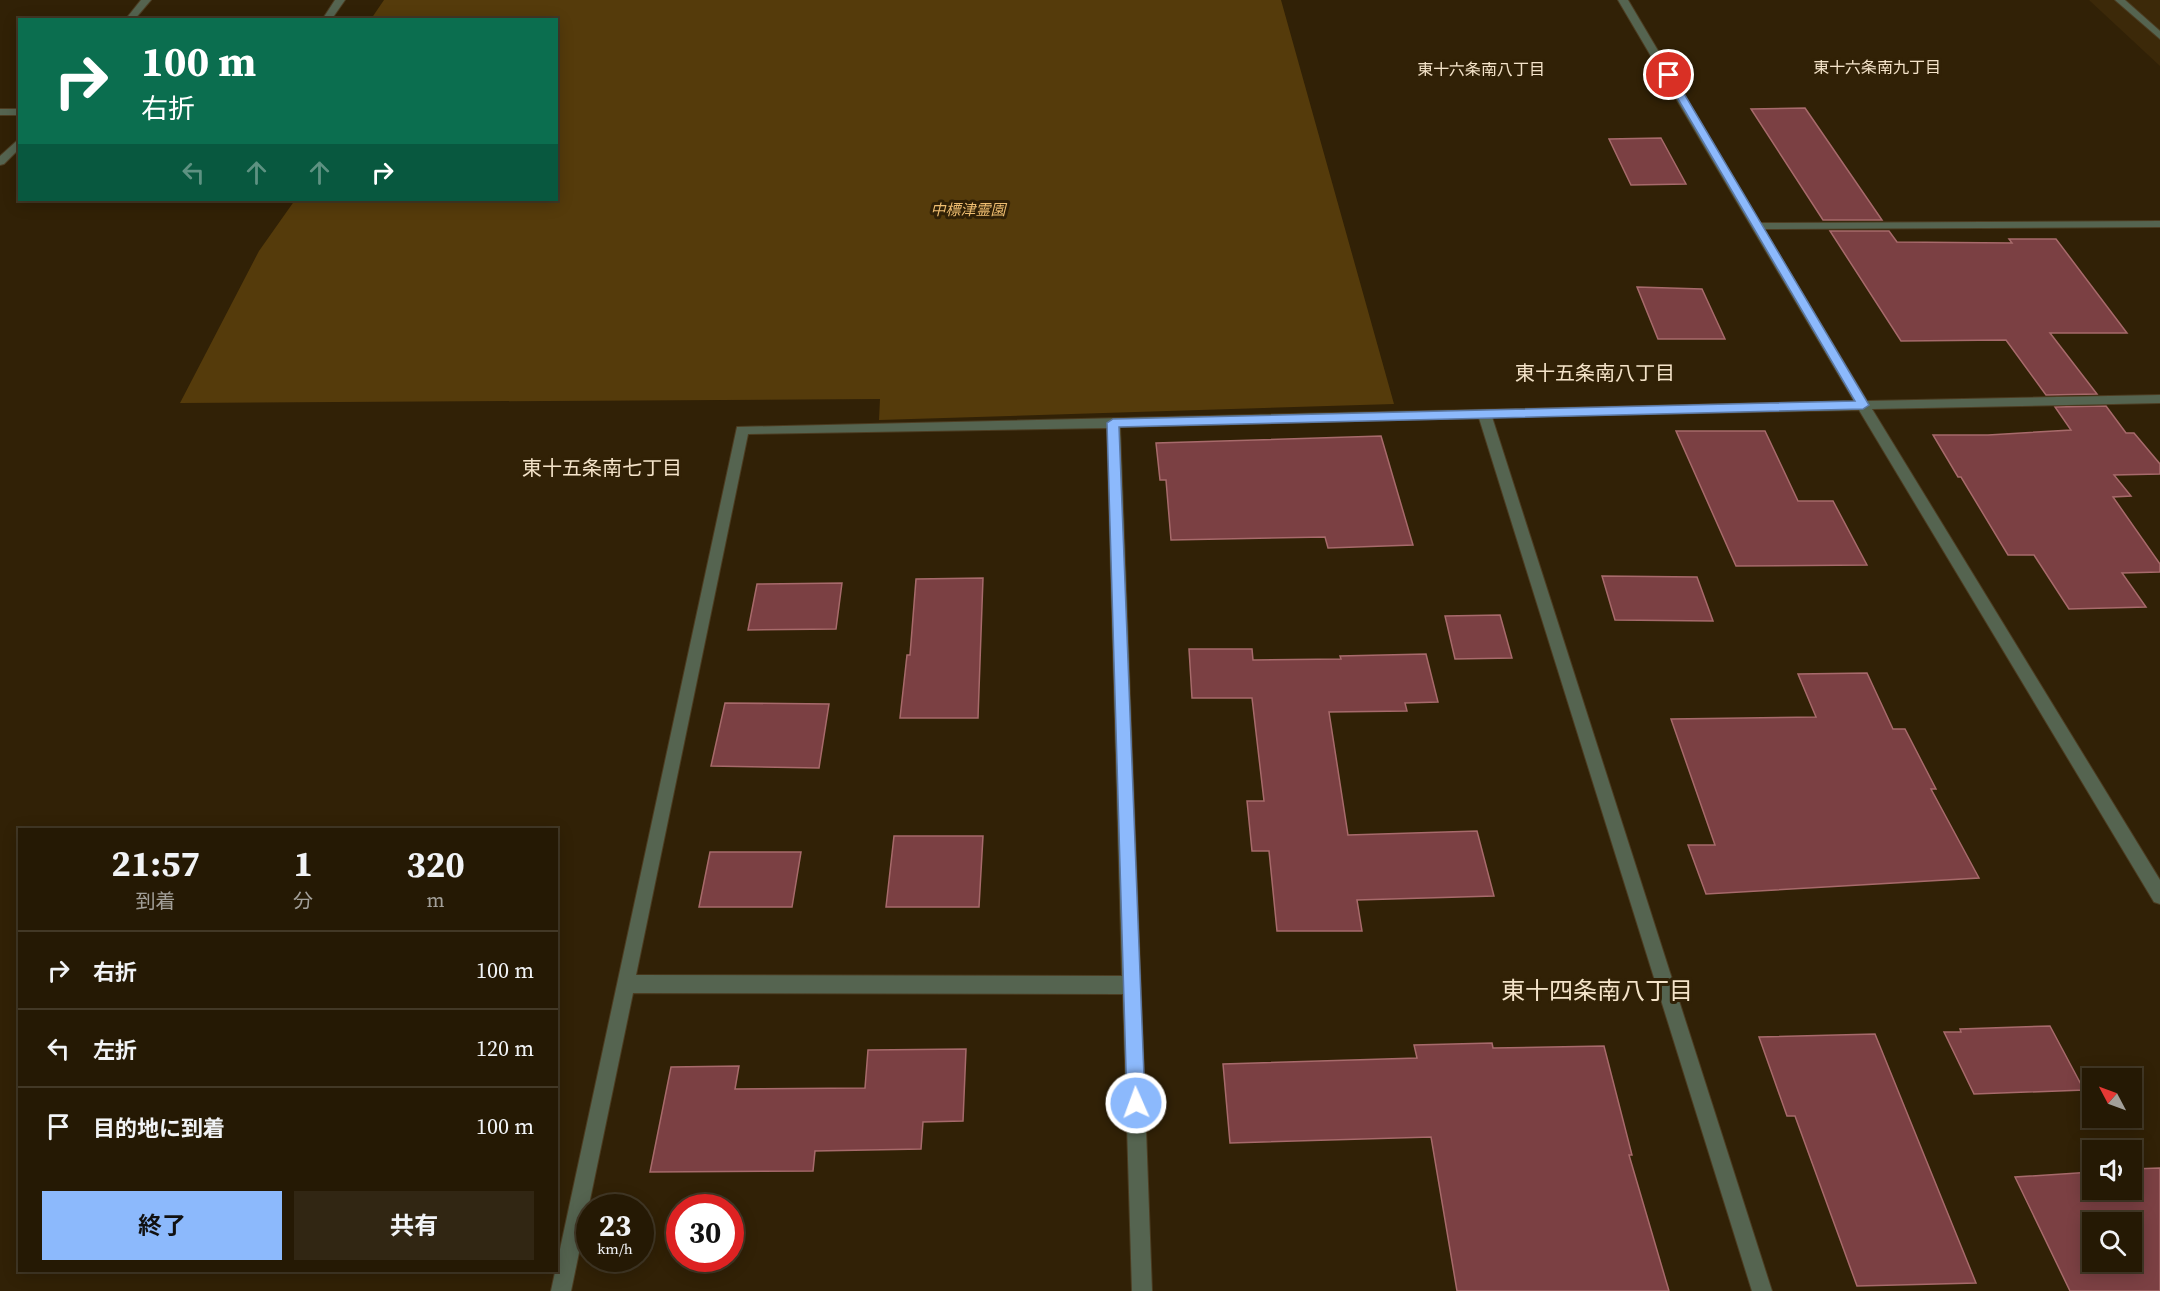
<!DOCTYPE html>
<html lang="ja">
<head>
<meta charset="utf-8">
<style>
  :root { --surface:#251904; --page:#312613; --text:#f1f3f6; --muted:#a3a09a; --line:#423826; --accent:#8cb9fc }
  body { margin:0; font-family:"Source Serif 4","Noto Sans JP",serif; background:var(--page); color:var(--text); height:100vh; display:flex; flex-direction:column; font-size:22px; white-space:nowrap }
  * { box-sizing:border-box; margin:0 }
  p { font-size:20px; color:var(--muted) }
  .icon { flex:none; width:33px; height:33px; fill:none; stroke:currentColor; stroke-width:2; stroke-linecap:round; stroke-linejoin:round }
  .map { position:relative; flex:1; overflow:hidden }
  .details { position:absolute; left:18px; top:828px; width:540px; height:444px; display:flex; flex-direction:column; background:var(--surface); border-radius:0px; box-shadow:0 3px 15px #0003,0 0 0 2px var(--line) }
  .details>* { flex:none }
  .top-card { position:absolute; left:18px; top:18px; width:540px; height:183px; border-radius:0px; box-shadow:0 3px 15px #0003,0 0 0 2px var(--line); background:#0b6e4f; color:#fff; overflow:hidden }
  .needle { width:39px; rotate:311deg }
  .tools { position:absolute; left:2082px; top:1068px; display:grid; gap:12px }
  .tools a { display:grid; place-items:center; width:60px; height:60px; border-radius:0px; background:var(--surface); box-shadow:0 3px 15px #0003,0 0 0 2px var(--line); font-size:30px }
  .speed { position:absolute; left:576px; top:1194px; display:flex; gap:12px; font-size:30px; font-weight:700; text-align:center }
  .speed>* { display:grid; place-content:center; width:78px; height:78px; border-radius:50%; background:var(--surface); box-shadow:0 3px 15px #0003,0 0 0 2px var(--line); line-height:1 }
  .speed small { font-size:15px; font-weight:400 }
  .speed .limit { border:9px solid #d22; background:#fff; color:#111 }
  .pin { position:absolute; display:grid; place-items:center; width:51px; height:51px; color:#fff; margin:-26px; border:3px solid #fff; border-radius:50%; box-shadow:0 2px 6px #0007 }
  .me { position:absolute; width:66px; margin:-33px; rotate:358deg; stroke-linejoin:round; filter:drop-shadow(0 0 4px #0008) }
  .turn { display:flex; align-items:center; gap:21px; height:126px; padding:0 24px; font-size:27px }
  .turn .icon { width:78px; height:78px; stroke-width:2.5 }
  .turn b { display:block; font-size:42px; line-height:51px }
  .lanes { display:flex; align-items:center; height:57px; padding:0 24px; background:#0003; justify-content:center; gap:30px; direction:ltr }
  .lanes .off { opacity:.35 }
  .eta { display:flex; justify-content:space-evenly; align-items:center; height:102px; text-align:center }
  .eta b { font-size:36px; font-weight:700; line-height:42px }
  .action { display:flex; gap:12px; margin-top:auto; padding:12px 24px }
  .action a { flex:1; height:69px; border-radius:0px; background:var(--accent); color:#111; font-size:24px; font-weight:700; line-height:69px; text-align:center }
  .action a+a { background:var(--page); color:var(--text) }
  ul { padding:0; list-style:none }
  li { display:flex; align-items:center; gap:18px; height:78px; padding:0 24px; border-top:2px solid var(--line) }
  li div { flex:1 }
  li b { display:block; font-size:22px }
  li em { font-style:normal }
  .map>svg:first-child { display:block }
</style>
</head>
<body>
<div class="map">
<svg width="2160" height="1291" viewBox="0 0 2160 1291">
  <rect width="100%" height="100%" fill="#312106"/>
  <path fill="#3c2909" d="M2089 0H2160V66Z"/>
  <path fill="#553b0b" d="M384 0H1281L1394 404 879 420 880 399 180 403 259 251 295 200H556V20L371 19Z"/>
  <path fill="#7b4043" stroke="#a76a6b" stroke-width="1.5" fill-rule="evenodd" d="M1805 108 1882 220H1823L1751 109Z
    M1661 138 1686 184 1631 185 1609 139Z
    M1830 231H1889L1897 242 2012 243 2009 239H2056L2127 333H2050L2097 394 2046 395 2006 340 1901 341Z
    M1637 287 1702 289 1725 339H1658Z
    M2106 406 2126 433H2134L2160 464V474L2114 475 2131 496 2113 497 2160 564V572L2122 573 2146 607 2069 609 2034 555H2008L1961 477H1958L1933 435H1988L2071 430 2055 407Z
    M1676 431H1765L1798 501H1833L1867 565 1736 566Z
    M1381 436 1413 545 1328 548 1325 537 1171 540 1166 480H1160L1156 443Z
    M1602 576 1697 577 1713 621 1615 620Z
    M983 578 978 718H900L907 655H910L916 579Z
    M842 583 836 629 748 630 757 584Z
    M1500 615 1512 658 1455 659 1445 616Z
    M1189 649H1252L1253 660 1341 659 1340 656 1426 654 1438 702 1405 703 1407 711 1329 712 1348 835 1477 831 1494 896 1357 900 1362 931H1277L1269 851H1252L1247 801H1264L1252 698H1192Z
    M1867 673 1893 729H1905L1936 789H1931L1979 878 1706 894 1688 845H1715L1671 719 1816 717 1798 674Z
    M725 703 829 704 819 768 711 766Z
    M894 836H983L979 907H886Z
    M710 852H801L792 907H699Z
    M2050 1026 2084 1090 1974 1094 1944 1032H1961L1960 1029Z
    M1875 1034 1976 1283 1857 1286 1795 1116H1787L1759 1037Z
    M1492 1043 1493 1048 1604 1046 1632 1155H1629L1669 1291H1457L1431 1137 1230 1143 1223 1064 1417 1058 1414 1045Z
    M966 1049 963 1121 923 1122 921 1149 815 1151 813 1171 650 1172 671 1067 739 1066 735 1089 865 1088 868 1050Z
    M2160 1168V1291H2070L2015 1177 2092 1172V1190H2132V1169ZM2092 1222H2132V1262H2092Z"/>
  <g fill="none" stroke-linecap="round" stroke-linejoin="round">
    <g stroke="#4c3c21" stroke-width="2">
      <path id="minor" d="M141 0H151L134 20H125Z
        M335 0H345L331 20H322Z
        M1618 0H1628L1760 223 2160 221V227L1764 229 1867 401 2160 395V403L1872 409 2160 880V904L2154 902 1859 410 1492 417 1772 1291H1752L1479 418 1120 427 1152 1291H1132L1123 994 633 993 571 1291H551L737 427 1854 401ZM1107 428 1122 976 636 975 748 434Z
        M2115 0H2125L2160 31V39Z
        M0 109H20V115H0Z
        M20 138V148L4 164 0 165V156Z"/>
    </g>
    <use href="#minor" fill="#556450" fill-rule="evenodd"/>
  </g>
  <path fill="#8cb9fc" stroke="#5b78a4" stroke-width="1.5" d="M1666 73 1673 75 1869 405 1863 409 1119 427 1145 1103 1142 1109 1136 1112 1130 1109 1127 1103 1107 423 1113 419 1855 401 1664 75Z"/>
  <g text-anchor="middle" dominant-baseline="central" stroke-width="6" stroke-linejoin="round" paint-order="stroke">
    <g font-size="15" font-style="italic" fill="#eebd70" stroke="#312106">
      <text x="968" y="209">中標津霊園</text>
    </g>
    <g font-size="16" fill="#f4e3c9" stroke="#312106">
      <text x="1877" y="67">東十六条南九丁目</text>
      <text x="1481" y="69">東十六条南八丁目</text>
    </g>
    <g font-size="20" fill="#f4e3c9" stroke="#312106">
      <text x="1595" y="373">東十五条南八丁目</text>
      <text x="602" y="468">東十五条南七丁目</text>
    </g>
    <g font-size="24" fill="#f4e3c9" stroke="#312106">
      <text x="1597" y="990">東十四条南八丁目</text>
    </g>
  </g>
</svg>
<div class="tools">
<a><svg class="needle" viewBox="-14 -14 28 28"><path d="M0-13l5 13h-10z" fill="#e53935"/><path d="M0 13l5-13h-10z" fill="#a3a09a"/></svg></a>
<a><svg class="icon" aria-label="sound" viewBox="0 0 24 24"><path d="M4 9h4l5-4v14l-5-4H4zM17 9q2 3 0 6"/></svg></a>
<a><svg class="icon" aria-label="search" viewBox="0 0 24 24"><circle cx="10" cy="10" r="6"/><path d="M15 15l6 6"/></svg></a>
</div>
<div class="speed"><div>23<small>km/h</small></div><div class="limit">30</div></div>
<div class="pin" style="left:1669px;top:75px;background:#d93025"><svg class="icon" aria-label="arrive" viewBox="0 0 24 24"><path d="M6 21V4h12l-3 4 3 4H6"/></svg></div>
<svg class="me" style="left:1136px;top:1103px" viewBox="-20 -20 40 40"><circle r="17" fill="#8cb9fc" stroke="#fff" stroke-width="3"/><path d="M0-11L8 9 0 5-8 9z" fill="#fff"/></svg>
<div class="top-card">
<div class="turn"><svg class="icon" aria-label="right" viewBox="0 0 24 24"><path d="M7 20v-9h11M14 6l5 5-5 5"/></svg><div><b>100 m</b>右折</div></div>
<div class="lanes"><svg class="icon off" aria-label="left" viewBox="0 0 24 24"><path d="M17 20v-9H6M10 6l-5 5 5 5"/></svg><svg class="icon off" aria-label="ahead" viewBox="0 0 24 24"><path d="M12 20V5M6 11l6-6 6 6"/></svg><svg class="icon off" aria-label="ahead" viewBox="0 0 24 24"><path d="M12 20V5M6 11l6-6 6 6"/></svg><svg class="icon" aria-label="right" viewBox="0 0 24 24"><path d="M7 20v-9h11M14 6l5 5-5 5"/></svg></div>
</div>
<section class="details">
<div class="eta">
<div><b>21:57</b><p>到着</p></div>
<div><b>1</b><p>分</p></div>
<div><b>320</b><p>m</p></div>
</div>
<ul>
<li><svg class="icon" aria-label="right" viewBox="0 0 24 24"><path d="M7 20v-9h11M14 6l5 5-5 5"/></svg><div><b>右折</b></div><em>100 m</em></li>
<li><svg class="icon" aria-label="left" viewBox="0 0 24 24"><path d="M17 20v-9H6M10 6l-5 5 5 5"/></svg><div><b>左折</b></div><em>120 m</em></li>
<li><svg class="icon" aria-label="arrive" viewBox="0 0 24 24"><path d="M6 21V4h12l-3 4 3 4H6"/></svg><div><b>目的地に到着</b></div><em>100 m</em></li>
</ul>
<div class="action"><a>終了</a><a>共有</a></div>
</section>
</div>
</body>
</html>
